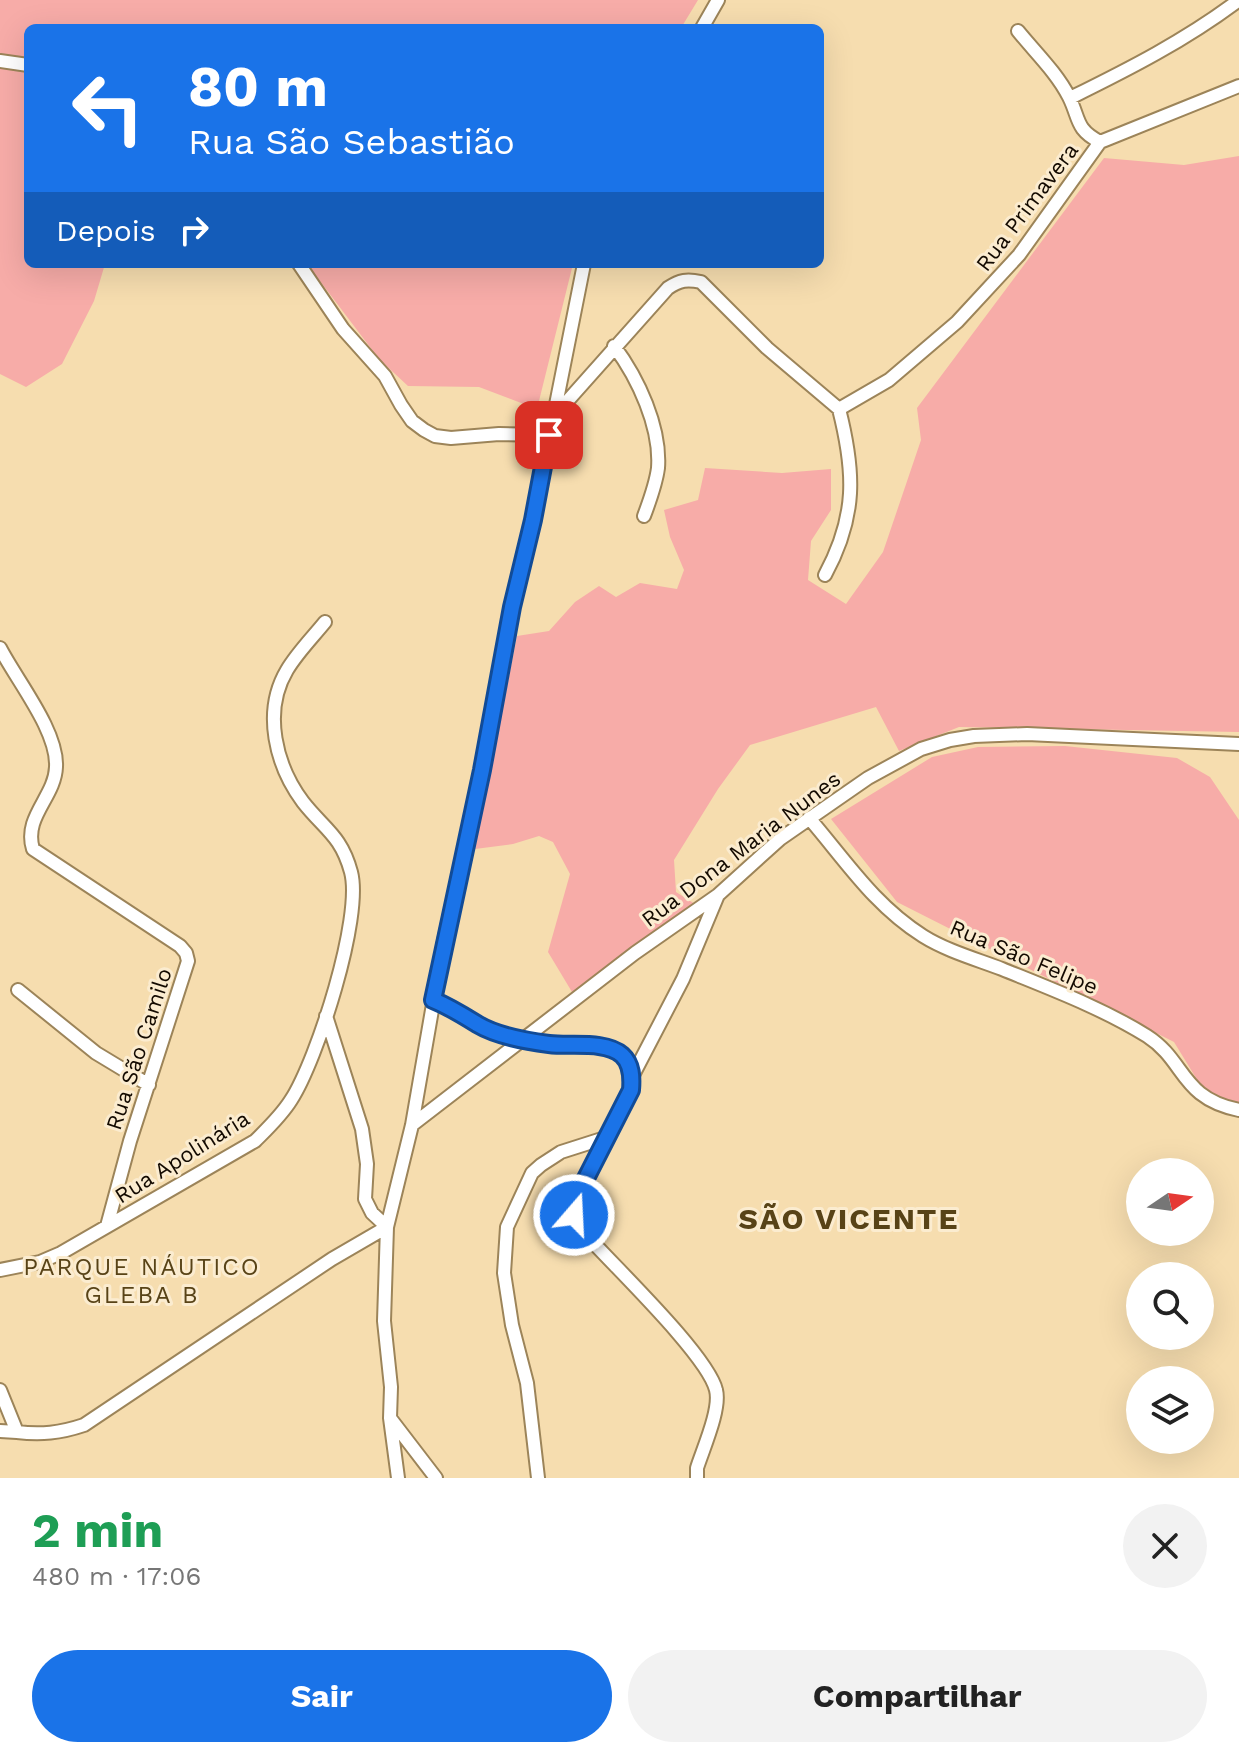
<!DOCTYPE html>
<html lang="pt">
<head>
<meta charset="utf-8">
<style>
  :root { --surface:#fff; --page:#f2f2f2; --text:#222; --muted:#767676; --accent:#1a73e8 }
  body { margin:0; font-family:"Work Sans",sans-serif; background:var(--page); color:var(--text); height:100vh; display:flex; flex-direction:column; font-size:30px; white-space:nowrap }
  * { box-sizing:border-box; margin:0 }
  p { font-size:26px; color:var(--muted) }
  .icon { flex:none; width:44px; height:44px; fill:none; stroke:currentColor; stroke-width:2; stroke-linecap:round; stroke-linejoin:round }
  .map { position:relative; height:1478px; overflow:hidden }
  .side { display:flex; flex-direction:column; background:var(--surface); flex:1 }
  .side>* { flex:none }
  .top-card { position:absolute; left:24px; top:24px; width:800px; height:244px; border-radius:12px; box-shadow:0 8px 32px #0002; background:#1a73e8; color:#fff; overflow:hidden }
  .needle { width:52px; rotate:77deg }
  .controls { position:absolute; left:1126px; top:1158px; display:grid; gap:16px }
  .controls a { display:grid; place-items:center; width:88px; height:88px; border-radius:50%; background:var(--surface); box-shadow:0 8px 32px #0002; font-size:40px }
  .pin { position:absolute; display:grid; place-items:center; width:68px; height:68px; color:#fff; margin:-34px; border-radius:16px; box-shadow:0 4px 12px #0006 }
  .me { position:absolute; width:88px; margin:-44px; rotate:19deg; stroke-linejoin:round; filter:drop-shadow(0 0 6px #0008) }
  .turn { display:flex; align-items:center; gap:28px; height:168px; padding:0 32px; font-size:36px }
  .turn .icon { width:104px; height:104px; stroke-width:2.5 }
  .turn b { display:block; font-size:56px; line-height:68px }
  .then { display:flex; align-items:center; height:76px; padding:0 32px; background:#0003; gap:16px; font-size:30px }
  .round { display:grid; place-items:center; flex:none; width:84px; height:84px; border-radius:42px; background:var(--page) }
  .headline { display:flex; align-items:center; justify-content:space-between; height:136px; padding:0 32px }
  h1 { font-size:48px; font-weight:700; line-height:60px; color:#1e9e55 }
  .cta { display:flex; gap:16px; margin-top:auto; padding:16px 32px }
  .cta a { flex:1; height:92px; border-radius:48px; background:var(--accent); color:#fff; font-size:32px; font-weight:700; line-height:92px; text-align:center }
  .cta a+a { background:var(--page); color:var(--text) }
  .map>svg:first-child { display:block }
</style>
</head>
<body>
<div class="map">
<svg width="1239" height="1478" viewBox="0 0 1239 1478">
  <rect width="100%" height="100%" fill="#f6ddaf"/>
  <path fill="#f7aca8" d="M0 0H698L681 28H28V264H105L94 301 62 364 26 387 0 374Z
    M1239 156V732L959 727 899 751 876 707 750 745 718 789 674 860 676 892 695 904 572 992 548 952 570 874 553 842 539 836 513 844 475 849 517 636 549 631 575 602 599 586 616 597 640 583 677 589 684 570 670 537 664 510 698 500 705 468 782 473 831 469V510L811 541 808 580 846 604 883 552 921 440 917 408 1104 158 1184 165Z
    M307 264H573L537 409 479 387 408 386 379 359Z
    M1065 746 1177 758 1210 777 1239 820V1106L1204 1091 1174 1042 897 902 831 819 932 757 978 747Z"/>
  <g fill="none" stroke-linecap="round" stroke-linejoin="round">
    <g stroke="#9c8459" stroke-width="16">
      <path id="minor" d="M702 28 718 0
        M1018 31C1035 52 1057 73 1069 97 1080 119 1075 129 1100 142
        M0 61 28 65
        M1070 98C1129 69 1186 40 1239 0
        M299 264 343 329 385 376 401 405 412 421 424 430 435 436 451 438 499 434 549 435
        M614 346C638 378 661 427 658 468 656 484 650 500 644 516
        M839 409 889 380 957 322 1019 255 1100 142 1239 86
        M555 415 668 288C680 280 687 279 701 282L767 348 839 409
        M825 575C857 516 855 472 839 409
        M0 648C17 681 58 731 56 767 55 797 23 817 33 849L180 946 186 953 188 961 130 1141 107 1226
        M809 818C846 861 874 905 923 936 947 951 976 959 1002 969 1051 989 1102 1008 1147 1036 1186 1061 1180 1098 1239 1110
        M18 990 96 1053 149 1085
        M433 1000C451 1007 461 1014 477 1024 497 1036 525 1041 549 1044 570 1047 605 1040 622 1055 632 1064 632 1078 631 1090L579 1192C571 1211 575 1222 589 1238 616 1268 708 1356 716 1390 721 1409 703 1449 697 1468V1478
        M632 1077 683 979 718 895
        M412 1125 635 953 718 895 780 839 868 778 921 749 950 740 974 736 1027 734 1239 744
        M0 1270 40 1262 61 1253 255 1141C268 1128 281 1116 291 1100 317 1060 363 917 351 872 341 835 324 829 303 802 276 766 262 712 287 670 297 653 312 638 325 622
        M0 1390 17 1432C41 1435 60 1433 84 1425L332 1259 387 1227 372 1213 365 1199 367 1164 362 1129 326 1016
        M390 1418 436 1478
        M0 1431 17 1432
        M398 1478 390 1418 391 1387 384 1321 387 1227 412 1125 444 941 482 770 512 607 533 520 584 264
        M538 1478 527 1383 512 1325 504 1273 507 1227 532 1173 541 1165 561 1152 608 1137"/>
    </g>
    <use href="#minor" stroke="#fff" stroke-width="12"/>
  </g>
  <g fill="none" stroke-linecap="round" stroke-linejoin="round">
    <g stroke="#114b97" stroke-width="20">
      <path id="route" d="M549 435 533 520 512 607 482 770 433 1000C450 1007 461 1014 477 1024 497 1036 525 1041 549 1044 570 1047 605 1040 622 1055 632 1064 632 1078 631 1090L579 1192 575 1203 574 1215"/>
    </g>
    <use href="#route" stroke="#1a73e8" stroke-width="14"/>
  </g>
  <g text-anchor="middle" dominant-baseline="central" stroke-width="6" stroke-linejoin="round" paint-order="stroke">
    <g font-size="22" fill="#130a00" stroke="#fbecd0">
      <text transform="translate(1027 207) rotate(-53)">Rua Primavera</text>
      <text transform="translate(741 849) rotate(-37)">Rua Dona Maria Nunes</text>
      <text transform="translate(1024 957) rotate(23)">Rua São Felipe</text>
      <text transform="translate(139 1049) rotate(-72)">Rua São Camilo</text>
      <text transform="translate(182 1157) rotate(-32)">Rua Apolinária</text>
    </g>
    <g font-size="24" letter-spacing="2" fill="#584317" stroke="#fbecd0">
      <text x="142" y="1267">PARQUE NÁUTICO<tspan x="142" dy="28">GLEBA B</tspan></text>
    </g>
    <g font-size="30" font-weight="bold" letter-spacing="2" fill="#584317" stroke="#fbecd0">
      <text x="849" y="1218">SÃO VICENTE</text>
    </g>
  </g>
</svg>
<div class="controls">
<a><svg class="needle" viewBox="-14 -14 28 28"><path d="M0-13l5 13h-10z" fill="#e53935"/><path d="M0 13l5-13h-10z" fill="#767676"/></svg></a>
<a><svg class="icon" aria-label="search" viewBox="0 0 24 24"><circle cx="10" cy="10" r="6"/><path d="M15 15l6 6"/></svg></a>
<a><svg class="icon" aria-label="layers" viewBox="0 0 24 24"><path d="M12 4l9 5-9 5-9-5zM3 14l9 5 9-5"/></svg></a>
</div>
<div class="pin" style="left:549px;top:435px;background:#d93025"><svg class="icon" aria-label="arrive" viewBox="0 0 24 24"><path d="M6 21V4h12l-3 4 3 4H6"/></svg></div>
<svg class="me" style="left:574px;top:1215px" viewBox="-20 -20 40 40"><circle r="17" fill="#1a73e8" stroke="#fff" stroke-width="3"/><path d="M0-11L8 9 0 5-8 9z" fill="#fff"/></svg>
<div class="top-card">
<div class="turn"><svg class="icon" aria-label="left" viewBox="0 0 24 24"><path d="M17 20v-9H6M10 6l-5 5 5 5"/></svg><div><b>80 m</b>Rua São Sebastião</div></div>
<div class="then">Depois<svg class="icon" aria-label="right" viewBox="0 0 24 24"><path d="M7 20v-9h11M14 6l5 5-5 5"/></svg></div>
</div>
</div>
<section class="side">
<div class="headline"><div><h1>2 min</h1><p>480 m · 17:06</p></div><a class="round"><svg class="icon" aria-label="close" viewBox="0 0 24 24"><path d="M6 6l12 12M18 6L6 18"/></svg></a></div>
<div class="cta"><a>Sair</a><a>Compartilhar</a></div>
</section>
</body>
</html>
